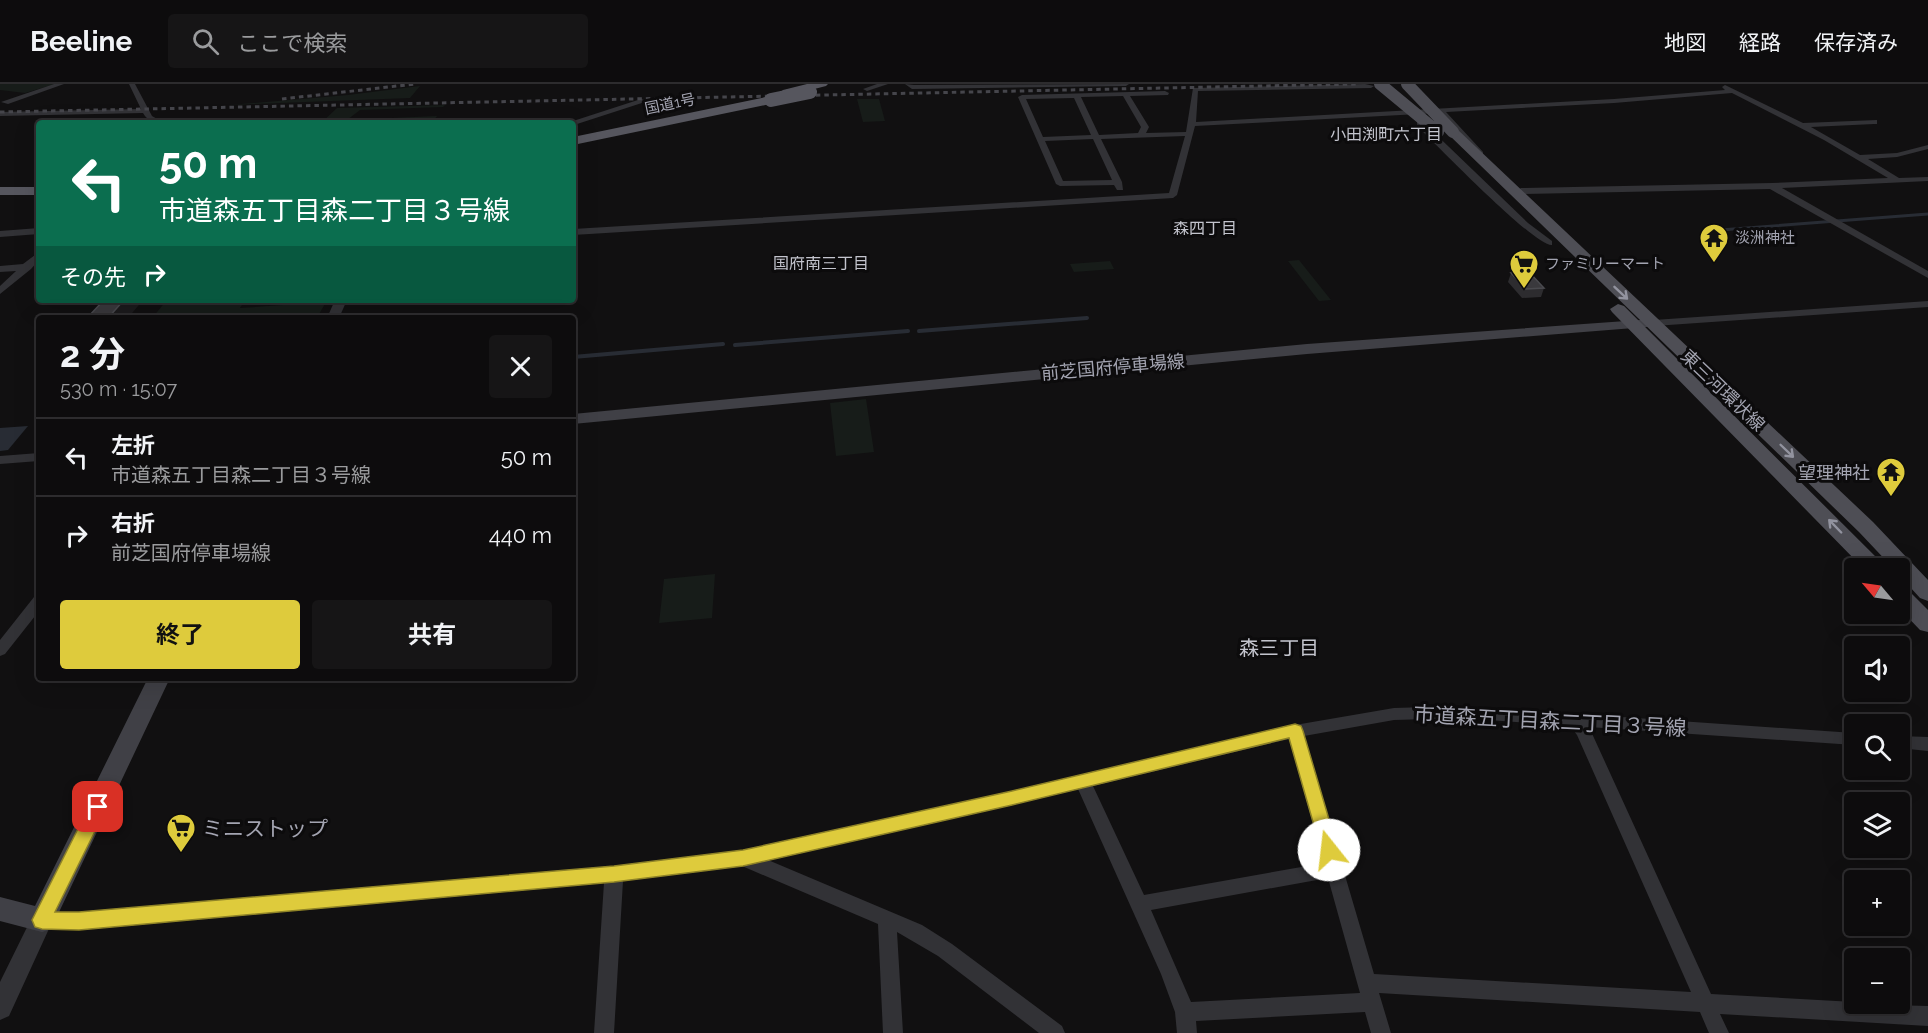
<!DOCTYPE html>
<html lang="ja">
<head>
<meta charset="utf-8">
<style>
  :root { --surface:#0d0c0d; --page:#161516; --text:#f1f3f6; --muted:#9a9b9d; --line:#2d2c2e; --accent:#decb3c }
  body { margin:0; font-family:Raleway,"Noto Sans JP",sans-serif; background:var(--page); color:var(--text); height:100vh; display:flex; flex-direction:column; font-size:22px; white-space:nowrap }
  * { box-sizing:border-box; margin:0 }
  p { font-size:20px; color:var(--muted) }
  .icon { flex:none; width:33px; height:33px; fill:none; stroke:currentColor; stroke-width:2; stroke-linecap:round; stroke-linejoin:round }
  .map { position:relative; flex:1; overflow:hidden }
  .details { position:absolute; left:36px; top:231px; width:540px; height:366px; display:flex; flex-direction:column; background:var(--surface); border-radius:6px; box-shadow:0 6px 24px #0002,0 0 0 2px var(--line) }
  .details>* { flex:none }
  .hud { position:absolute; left:36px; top:36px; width:540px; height:183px; border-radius:6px; box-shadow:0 6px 24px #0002,0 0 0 2px var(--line); background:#0b6e4f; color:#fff; overflow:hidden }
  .needle { width:39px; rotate:299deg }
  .buttons { position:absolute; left:1844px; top:474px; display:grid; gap:12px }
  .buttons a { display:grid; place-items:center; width:66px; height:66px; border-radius:6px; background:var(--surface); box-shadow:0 6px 24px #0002,0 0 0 2px var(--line); font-size:30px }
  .pin { position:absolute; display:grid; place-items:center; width:51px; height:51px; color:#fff; margin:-26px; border-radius:12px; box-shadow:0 3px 9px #0006 }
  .me { position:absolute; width:66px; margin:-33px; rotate:344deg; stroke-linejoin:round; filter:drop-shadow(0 0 4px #0008) }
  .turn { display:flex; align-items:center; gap:21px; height:126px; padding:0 24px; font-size:27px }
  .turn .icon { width:78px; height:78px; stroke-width:2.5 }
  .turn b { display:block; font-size:42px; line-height:51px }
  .then { display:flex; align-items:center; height:57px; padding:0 24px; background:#0003; gap:12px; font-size:22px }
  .round { display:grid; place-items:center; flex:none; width:63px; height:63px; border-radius:6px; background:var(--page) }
  .overview { display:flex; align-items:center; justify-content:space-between; height:102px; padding:0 24px }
  h1 { font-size:36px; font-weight:700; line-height:45px }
  .primary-button { display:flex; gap:12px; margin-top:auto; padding:12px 24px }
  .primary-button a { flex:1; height:69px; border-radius:6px; background:var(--accent); color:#111; font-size:24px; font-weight:700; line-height:69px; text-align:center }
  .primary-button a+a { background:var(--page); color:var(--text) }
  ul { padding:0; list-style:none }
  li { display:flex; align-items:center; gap:18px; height:78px; padding:0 24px; border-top:2px solid var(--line) }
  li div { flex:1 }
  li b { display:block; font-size:22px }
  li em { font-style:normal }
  header { display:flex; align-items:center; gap:36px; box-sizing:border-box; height:84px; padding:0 30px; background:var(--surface); border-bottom:2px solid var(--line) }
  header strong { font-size:28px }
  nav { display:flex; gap:33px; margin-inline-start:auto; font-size:21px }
  .search { width:420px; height:54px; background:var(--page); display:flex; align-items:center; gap:15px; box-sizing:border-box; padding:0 21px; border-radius:6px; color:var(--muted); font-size:22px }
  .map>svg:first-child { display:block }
</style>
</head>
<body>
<header>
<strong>Beeline</strong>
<div class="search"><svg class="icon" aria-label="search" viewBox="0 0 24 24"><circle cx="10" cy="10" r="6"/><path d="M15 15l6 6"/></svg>ここで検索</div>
<nav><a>地図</a><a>経路</a><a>保存済み</a></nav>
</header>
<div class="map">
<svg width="1928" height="949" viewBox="0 0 1928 949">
  <rect width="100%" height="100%" fill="#111011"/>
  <path fill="#171c19" d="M0 0H55L25 9 0 6Z
    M420 2 410 14 229 21 348 11Z
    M857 15H879L885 37 863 38Z
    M445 21 443 23 360 26 347 36 437 32 432 39H321L337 24Z
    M1299 176 1331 216 1319 217 1288 177Z
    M1110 177 1114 185 1074 188 1070 180Z
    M167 216H245L240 224 326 218 317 234H152Z
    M866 315 874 368 836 372 830 319Z
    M715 490 712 534 659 539 664 495Z"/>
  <path fill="#282c34" d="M28 342 8 366 0 367V344Z"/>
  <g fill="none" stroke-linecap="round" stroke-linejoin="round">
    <path stroke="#282c34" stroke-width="3" d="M1707 147 1928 130"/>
    <path stroke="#282c34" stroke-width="4" d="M919 247 1087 234
      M735 261 908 247
      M573 273 723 260"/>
    <path fill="#323236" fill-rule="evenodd" d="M54 0H64L8 20 1 18Z
      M129 0H135L152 32 164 39C155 39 148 38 143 29L0 32V28L141 25Z
      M877 0H888L867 7 863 5Z
      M905 0 914 1 1129 0 1126 2 912 5Z
      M1365 0 1374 2 1371 4 1198 7 1196 38 1614 15 1725 6 1722 3 1725 1 1803 39 1877 36V40H1874L1811 43 1860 71 1897 69 1928 61V65L1897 73 1868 75 1899 94 1928 93V97L1782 104 1928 187V194L1770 105 1521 110 1517 107 1521 104 1772 99 1888 94 1824 56 1732 9 1614 19 1446 28 1483 68V72H1480L1438 29 1195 42 1177 111 1173 114 573 151V145L1169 109 1185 52 1101 55 1122 98 1123 106H1117L1114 101 1060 102 1056 100 1018 13 1022 11 1165 7 1169 9 1168 11 1130 12 1149 43 1146 49 1186 48 1193 4ZM1123 12 1141 43 1138 49 1099 51 1081 13ZM1074 14 1091 51 1043 53 1026 15ZM1093 55 1112 96 1063 97 1045 57Z
      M641 15 648 17 574 41 567 39Z
      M1417 38H1423L1528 139 1552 157V161C1535 163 1436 60 1417 42Z
      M39 144V150L0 153V147Z
      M39 168V176L31 185 0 210V202L16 187 0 188V182L23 180Z
      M1928 217V223L1654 242 1649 239 1654 236Z
      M39 369V377L0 380V372Z
      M39 512V527L5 570 0 572V556L34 513Z
      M1462 622 1854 649V661L1589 643 1711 910 1854 918V920L1928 922V942L1720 930 1729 949H1709L1700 928 1379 909 1391 949H1371L1365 928 1196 937 1197 949H1177L1175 928 1161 890 1078 705 768 776 922 841 952 860 1062 942 1065 949H1039L938 872 897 848 903 949H883L878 840 742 782 623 797 614 949H594L604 799 79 846 42 845 35 842 33 836 35 830 42 827 79 828 614 782 743 766 1012 707 1295 641 1394 624ZM1462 634 1570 642 1577 651 1691 908 1374 890 1304 652 1394 636ZM1289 655 1324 779 1144 811 1093 702ZM1328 794 1360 909 1191 918 1151 826Z
      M1899 652 1928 653V667L1899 664Z"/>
    <path fill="#323236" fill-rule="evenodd" d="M335 216H347L339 234H327Z
      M42 825 50 829 53 836 9 932 0 936V898L34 829Z"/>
    <path fill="#404046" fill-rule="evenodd" d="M1654 235 1659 236 1661 239 1659 242 1307 270 573 340V330L1307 260Z
      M148 594H170L51 845 42 848 0 837V813L35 822Z"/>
    <path fill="#4e4e55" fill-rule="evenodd" d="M1453 44 1457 45 1873 438 1928 496V517L1920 514 1899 491V484H1893L1859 448 1449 51 1447 48Z
      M1618 220 1624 222 1882 479 1885 484H1863L1612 228 1610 225Z
      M1899 502 1907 505 1928 526V548L1920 546 1899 524Z"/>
    <path fill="#56565e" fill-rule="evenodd" d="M807 0H828L826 2 787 12 781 8 783 6Z
      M771 12 777 16 775 19 573 61V53Z
      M0 103H39V111H0Z"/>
    <path stroke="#45454b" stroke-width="3" stroke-dasharray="4.5 4" stroke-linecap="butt" d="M282 15 415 0
      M0 28 1358 0"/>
    <path stroke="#4e4e55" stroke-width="12" d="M1380 0 1438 48
      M1407 0 1453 48"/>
    <path stroke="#56565e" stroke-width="14" d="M771 16 810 8"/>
  </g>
  <path fill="#2d2c2f" d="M1511 189 1544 204 1541 213 1522 214 1508 198Z"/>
  <path fill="#1c1b1d" d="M124 216H143L128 234H108Z"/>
  <path fill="#3a393d" stroke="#4a4a4f" stroke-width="1.5" d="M1529 188 1544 204 1526 205 1511 189Z
    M104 216H124L108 234H87Z"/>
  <defs><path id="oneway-shaft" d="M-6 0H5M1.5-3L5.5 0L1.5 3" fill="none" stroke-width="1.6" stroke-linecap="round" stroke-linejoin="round" transform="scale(1.5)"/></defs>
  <g stroke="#92939f">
    <use href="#oneway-shaft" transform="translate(1621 209) rotate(43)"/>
    <use href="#oneway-shaft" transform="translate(1787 367) rotate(44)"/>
    <use href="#oneway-shaft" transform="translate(1835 442) rotate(-134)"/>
  </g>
  <path fill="#decb3c" stroke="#908427" stroke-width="1.5" d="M1295 640 1301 642 1303 647 1338 766 1336 771 1329 773 1323 771 1321 766 1289 654 1012 721 743 782 614 798 79 846 42 845 35 843 32 836 92 717 98 715 104 717 107 723 55 828H79L614 782 743 766 1012 707Z"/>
  <defs>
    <g id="temple-pin" transform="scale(1.5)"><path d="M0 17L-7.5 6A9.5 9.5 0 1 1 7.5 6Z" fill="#decb3c" stroke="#0c0b0c"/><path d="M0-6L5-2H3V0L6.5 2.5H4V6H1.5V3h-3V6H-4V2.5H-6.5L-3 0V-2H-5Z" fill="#111"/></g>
    <g id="supermarket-pin" transform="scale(1.5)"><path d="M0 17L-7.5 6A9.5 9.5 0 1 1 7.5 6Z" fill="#decb3c" stroke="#0c0b0c"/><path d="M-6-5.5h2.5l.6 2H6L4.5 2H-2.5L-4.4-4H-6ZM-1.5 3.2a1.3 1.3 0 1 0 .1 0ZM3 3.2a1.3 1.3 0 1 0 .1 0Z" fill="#111"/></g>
  </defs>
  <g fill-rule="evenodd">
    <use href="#temple-pin" x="1714" y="154"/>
    <use href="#supermarket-pin" x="1524" y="180"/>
    <use href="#temple-pin" x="1891" y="388"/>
    <use href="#supermarket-pin" x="181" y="744"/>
  </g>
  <g text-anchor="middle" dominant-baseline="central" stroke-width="6" stroke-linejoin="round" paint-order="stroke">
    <g font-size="15" fill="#a3a4b1" stroke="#0c0b0c">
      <text transform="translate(670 20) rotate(-12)">国道1号</text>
    </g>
    <g font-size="15" fill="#a3a4b1" stroke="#0c0b0c" text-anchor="start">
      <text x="1735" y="154">淡洲神社</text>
      <text x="1545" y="180">ファミリーマート</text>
    </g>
    <g font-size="16" fill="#c3c4cd" stroke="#0c0b0c">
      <text x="1386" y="50">小田渕町六丁目</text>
      <text x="1205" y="144">森四丁目</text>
      <text x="821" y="179">国府南三丁目</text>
    </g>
    <g font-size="18" fill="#a3a4b1" stroke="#0c0b0c">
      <text transform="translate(1113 283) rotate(-5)">前芝国府停車場線</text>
      <text transform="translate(1723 306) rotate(44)">東三河環状線</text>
    </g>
    <g font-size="18" fill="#a3a4b1" stroke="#0c0b0c" text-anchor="end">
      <text x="1870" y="388">望理神社</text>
    </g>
    <g font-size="20" fill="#c3c4cd" stroke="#0c0b0c">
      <text x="1279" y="564">森三丁目</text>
    </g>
    <g font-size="21" fill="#a3a4b1" stroke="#0c0b0c">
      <text transform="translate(1550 637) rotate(3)">市道森五丁目森二丁目３号線</text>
    </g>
    <g font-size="21" fill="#a3a4b1" stroke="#0c0b0c" text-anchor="start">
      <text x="202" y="744">ミニストップ</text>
    </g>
  </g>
</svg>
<div class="buttons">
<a><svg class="needle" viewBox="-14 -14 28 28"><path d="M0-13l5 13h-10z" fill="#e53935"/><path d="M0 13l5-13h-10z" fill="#9a9b9d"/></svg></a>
<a><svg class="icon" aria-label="sound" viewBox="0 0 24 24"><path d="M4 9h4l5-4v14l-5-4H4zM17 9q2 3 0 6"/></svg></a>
<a><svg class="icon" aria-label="search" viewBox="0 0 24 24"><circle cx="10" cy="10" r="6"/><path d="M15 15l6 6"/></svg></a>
<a><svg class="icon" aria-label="layers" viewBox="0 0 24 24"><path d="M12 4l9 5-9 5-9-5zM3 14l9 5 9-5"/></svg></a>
<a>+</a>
<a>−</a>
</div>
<div class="pin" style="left:98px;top:723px;background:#d93025"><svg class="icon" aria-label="arrive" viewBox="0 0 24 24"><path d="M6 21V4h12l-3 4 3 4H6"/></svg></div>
<svg class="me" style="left:1329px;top:766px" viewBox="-20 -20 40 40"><circle r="19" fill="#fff"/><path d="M0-13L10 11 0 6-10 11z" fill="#decb3c"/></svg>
<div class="hud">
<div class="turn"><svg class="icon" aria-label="left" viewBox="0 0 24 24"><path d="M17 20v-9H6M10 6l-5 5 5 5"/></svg><div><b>50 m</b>市道森五丁目森二丁目３号線</div></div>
<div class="then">その先<svg class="icon" aria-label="right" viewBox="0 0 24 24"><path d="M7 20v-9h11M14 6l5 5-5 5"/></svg></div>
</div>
<section class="details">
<div class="overview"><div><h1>2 分</h1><p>530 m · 15:07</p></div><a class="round"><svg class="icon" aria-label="close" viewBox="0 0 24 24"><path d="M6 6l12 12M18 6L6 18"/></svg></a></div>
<ul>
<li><svg class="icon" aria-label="left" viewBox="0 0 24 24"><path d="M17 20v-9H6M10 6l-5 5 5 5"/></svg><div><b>左折</b><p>市道森五丁目森二丁目３号線</p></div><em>50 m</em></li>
<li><svg class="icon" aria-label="right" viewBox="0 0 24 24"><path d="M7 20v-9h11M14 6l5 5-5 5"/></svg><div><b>右折</b><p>前芝国府停車場線</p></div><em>440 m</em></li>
</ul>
<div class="primary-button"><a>終了</a><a>共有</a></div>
</section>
</div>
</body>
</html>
